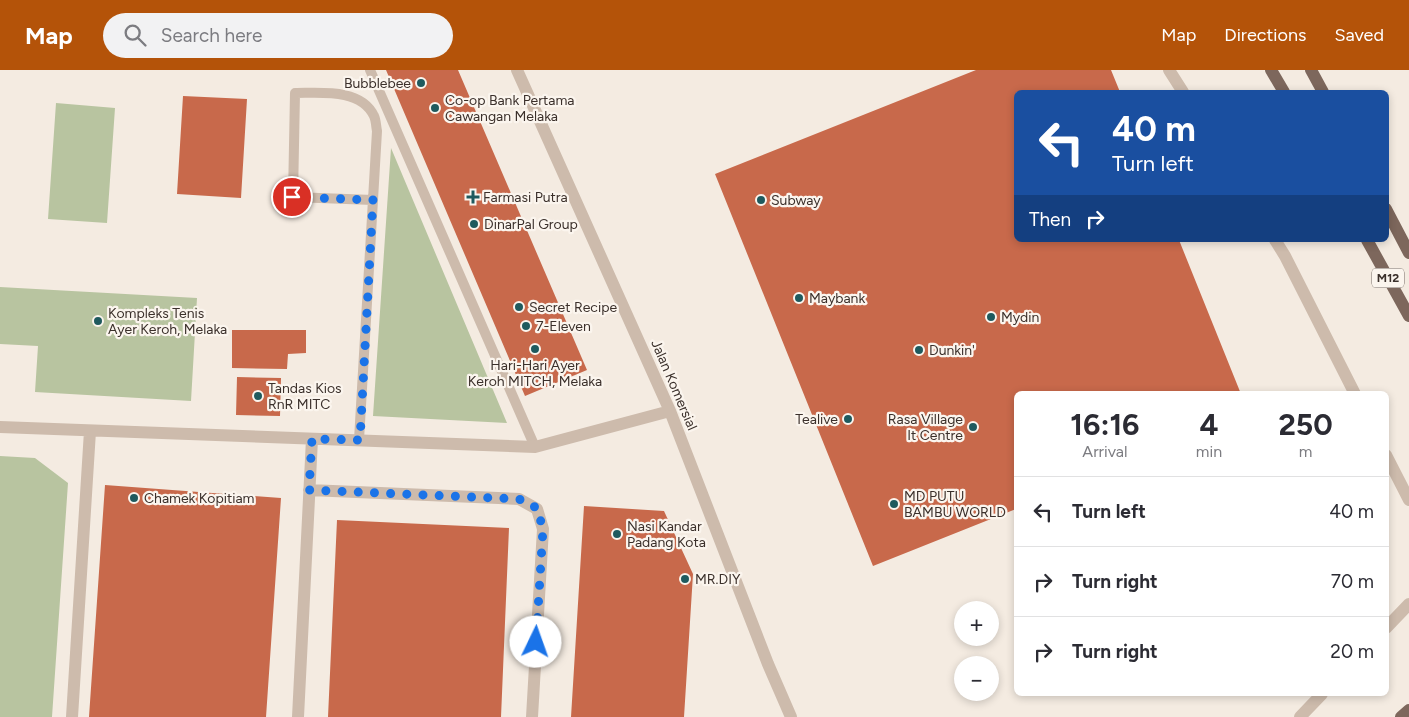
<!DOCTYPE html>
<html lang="en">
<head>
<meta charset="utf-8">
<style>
  :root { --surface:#fff; --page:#f2f2f3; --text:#2b2b33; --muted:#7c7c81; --line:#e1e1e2; --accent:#b45309 }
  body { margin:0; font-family:Figtree,sans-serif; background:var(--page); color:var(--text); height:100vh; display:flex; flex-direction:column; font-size:19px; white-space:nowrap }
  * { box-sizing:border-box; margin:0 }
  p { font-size:16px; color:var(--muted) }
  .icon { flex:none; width:28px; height:28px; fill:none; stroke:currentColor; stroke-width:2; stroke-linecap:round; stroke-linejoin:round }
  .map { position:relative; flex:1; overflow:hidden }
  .drawer { position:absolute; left:1014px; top:321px; width:375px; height:305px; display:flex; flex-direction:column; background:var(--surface); border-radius:8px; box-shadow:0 2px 8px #0003 }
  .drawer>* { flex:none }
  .guide { position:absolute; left:1014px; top:20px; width:375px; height:152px; border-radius:8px; box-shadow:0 2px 8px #0003; background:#1a4fa0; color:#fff; overflow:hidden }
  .controls { position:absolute; left:954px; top:531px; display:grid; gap:10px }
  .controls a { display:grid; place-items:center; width:45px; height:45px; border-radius:50%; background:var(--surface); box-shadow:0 2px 8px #0003; font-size:25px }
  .pin { position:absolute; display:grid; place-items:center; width:42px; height:42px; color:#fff; margin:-21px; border:2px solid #fff; border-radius:50%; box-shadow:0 1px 5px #0007 }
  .me { position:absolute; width:55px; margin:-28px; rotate:3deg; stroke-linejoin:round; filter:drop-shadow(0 0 4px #0008) }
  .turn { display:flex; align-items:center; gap:18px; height:105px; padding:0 15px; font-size:22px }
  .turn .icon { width:65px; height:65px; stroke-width:2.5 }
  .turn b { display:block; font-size:35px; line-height:42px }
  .then { display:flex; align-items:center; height:48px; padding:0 15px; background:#0003; gap:10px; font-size:19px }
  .eta { display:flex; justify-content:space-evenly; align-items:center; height:85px; text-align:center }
  .eta b { font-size:30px; font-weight:700; line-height:35px }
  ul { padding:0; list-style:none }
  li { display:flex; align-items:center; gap:15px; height:70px; padding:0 15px; border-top:1px solid var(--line) }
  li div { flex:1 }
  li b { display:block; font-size:19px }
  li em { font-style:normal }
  header { display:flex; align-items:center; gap:30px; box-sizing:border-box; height:70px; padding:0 25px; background:var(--accent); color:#fff }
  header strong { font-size:24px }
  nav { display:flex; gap:28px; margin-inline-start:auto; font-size:18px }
  .search { width:350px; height:45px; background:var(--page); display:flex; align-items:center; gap:12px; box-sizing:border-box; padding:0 18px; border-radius:28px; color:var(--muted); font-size:19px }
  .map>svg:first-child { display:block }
</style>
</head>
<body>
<header>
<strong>Map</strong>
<div class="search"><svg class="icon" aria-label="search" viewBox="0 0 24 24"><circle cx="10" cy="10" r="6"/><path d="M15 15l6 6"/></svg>Search here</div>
<nav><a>Map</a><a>Directions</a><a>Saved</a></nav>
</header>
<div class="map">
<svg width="1409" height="647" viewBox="0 0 1409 647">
  <rect width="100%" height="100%" fill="#f4ebe1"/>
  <path fill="#b8c4a0" d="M56 33 115 38 107 153 48 149Z
    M391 78 507 353 373 346Z
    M0 217 197 228 191 331 35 322 38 276 0 274Z
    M0 386 35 388 68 413 52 647H0Z"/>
  <path fill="#c8694b" d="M386 0H458L587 300 525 326Z
    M976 0H1111L1120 22H1016V170H1179L1241 324H1016V439L873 496 715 104Z
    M183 26 247 29 241 128 177 124Z
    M232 260H306V283L288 284 287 299 232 298Z
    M237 307 281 308 280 346 236 345Z
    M105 415 281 428 266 647H89Z
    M584 436 664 441 693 504 684 647H571Z
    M337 450 509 458 501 647H328Z"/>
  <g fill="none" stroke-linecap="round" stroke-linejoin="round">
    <path stroke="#cdbbac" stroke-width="10" d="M370 0 535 377
      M359 370 377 61C376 56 376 50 374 46 361 18 320 23 295 23L293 127 373 130"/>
    <path stroke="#cdbbac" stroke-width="12" d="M517 0 670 341 768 594 791 647
      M1169 0 1183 22
      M1275 170 1285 186 1355 324
      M0 357 535 377 670 341
      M1386 385 1409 430
      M309 420 519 429 537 439 543 459 532 647
      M1386 558 1409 534
      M72 647 90 361
      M298 647 312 369
      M1300 647 1322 624"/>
    <path stroke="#7d675c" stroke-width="12" d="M1271 0 1284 22
      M1311 0 1323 22
      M1386 139 1409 183
      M1367 170 1409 246
      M1401 647 1409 640"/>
  </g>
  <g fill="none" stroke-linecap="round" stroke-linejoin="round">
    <path stroke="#1a73e8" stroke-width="9" stroke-dasharray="0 16.2" d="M292 127 373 130 360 370 312 369 309 420 519 429 537 438 543 459 536 572"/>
  </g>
  <g fill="#1f5a5e" stroke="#fbf5ee" stroke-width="2">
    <circle cx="421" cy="13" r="5"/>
    <circle cx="435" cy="38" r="5"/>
    <path d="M470.5 119.5h5v5h5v5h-5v5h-5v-5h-5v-5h5z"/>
    <circle cx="761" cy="130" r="5"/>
    <circle cx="474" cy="154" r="5"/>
    <circle cx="799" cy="228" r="5"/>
    <circle cx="519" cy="237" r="5"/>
    <circle cx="991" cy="247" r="5"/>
    <circle cx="98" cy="251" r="5"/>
    <circle cx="526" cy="256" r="5"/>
    <circle cx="535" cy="279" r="5"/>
    <circle cx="919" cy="280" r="5"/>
    <circle cx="258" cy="326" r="5"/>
    <circle cx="848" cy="349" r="5"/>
    <circle cx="973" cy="357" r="5"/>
    <circle cx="134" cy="428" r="5"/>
    <circle cx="894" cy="434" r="5"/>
    <circle cx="617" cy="464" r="5"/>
    <circle cx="685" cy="509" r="5"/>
  </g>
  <g text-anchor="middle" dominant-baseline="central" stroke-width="4.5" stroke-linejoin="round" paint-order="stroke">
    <rect fill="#fbf5ee" stroke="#756b66" stroke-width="1" x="1372" y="198.5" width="32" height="19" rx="4"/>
    <g font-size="12" font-weight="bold" fill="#3b302b">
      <text x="1388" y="208">M12</text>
    </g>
    <g font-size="14" fill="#3b302b" stroke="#fbf5ee" text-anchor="start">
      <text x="411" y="13" text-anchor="end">Bubblebee</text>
      <text x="445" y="30">Co-op Bank Pertama<tspan x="445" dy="16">Cawangan Melaka</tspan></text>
      <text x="483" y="127">Farmasi Putra</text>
      <text x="771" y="130">Subway</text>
      <text x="484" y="154">DinarPal Group</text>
      <text x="809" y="228">Maybank</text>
      <text x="529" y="237">Secret Recipe</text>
      <text x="108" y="243">Kompleks Tenis<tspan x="108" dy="16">Ayer Keroh, Melaka</tspan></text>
      <text x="1001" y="247">Mydin</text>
      <text x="536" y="256">7-Eleven</text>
      <text x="929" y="280">Dunkin'</text>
      <text x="535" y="295" text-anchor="middle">Hari-Hari Ayer<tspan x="535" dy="16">Keroh MITCH, Melaka</tspan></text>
      <text x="268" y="318">Tandas Kios<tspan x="268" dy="16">RnR MITC</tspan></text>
      <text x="838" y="349" text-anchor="end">Tealive</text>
      <text x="963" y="349" text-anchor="end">Rasa Village<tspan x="963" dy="16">It Centre</tspan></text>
      <text x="904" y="426">MD PUTU<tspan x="904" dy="16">BAMBU WORLD</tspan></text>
      <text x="144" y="428">Chamek Kopitiam</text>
      <text x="627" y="456">Nasi Kandar<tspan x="627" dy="16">Padang Kota</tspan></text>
      <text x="695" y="509">MR.DIY</text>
    </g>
    <g font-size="14" fill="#3b302b" stroke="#fbf5ee">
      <text transform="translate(674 315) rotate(67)">Jalan Komersial</text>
    </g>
  </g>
</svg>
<div class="controls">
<a>+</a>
<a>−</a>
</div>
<div class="pin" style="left:292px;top:127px;background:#d93025"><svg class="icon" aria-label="arrive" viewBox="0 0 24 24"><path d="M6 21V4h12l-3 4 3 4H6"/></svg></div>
<svg class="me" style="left:536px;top:572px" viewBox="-20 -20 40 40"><circle r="19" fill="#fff"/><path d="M0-13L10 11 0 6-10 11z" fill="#1a73e8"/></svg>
<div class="guide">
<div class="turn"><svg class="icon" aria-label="left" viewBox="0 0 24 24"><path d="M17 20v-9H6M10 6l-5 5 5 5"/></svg><div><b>40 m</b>Turn left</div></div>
<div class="then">Then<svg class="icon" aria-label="right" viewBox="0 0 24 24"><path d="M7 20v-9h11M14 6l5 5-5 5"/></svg></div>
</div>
<section class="drawer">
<div class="eta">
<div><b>16:16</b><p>Arrival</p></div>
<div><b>4</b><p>min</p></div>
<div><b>250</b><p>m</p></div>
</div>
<ul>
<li><svg class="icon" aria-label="left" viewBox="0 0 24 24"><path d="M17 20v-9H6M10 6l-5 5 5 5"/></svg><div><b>Turn left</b></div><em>40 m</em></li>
<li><svg class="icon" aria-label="right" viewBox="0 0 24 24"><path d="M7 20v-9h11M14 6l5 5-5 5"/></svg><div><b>Turn right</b></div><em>70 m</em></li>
<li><svg class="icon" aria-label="right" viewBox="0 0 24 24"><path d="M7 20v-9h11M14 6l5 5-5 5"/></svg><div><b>Turn right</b></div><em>20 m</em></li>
</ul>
</section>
</div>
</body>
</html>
